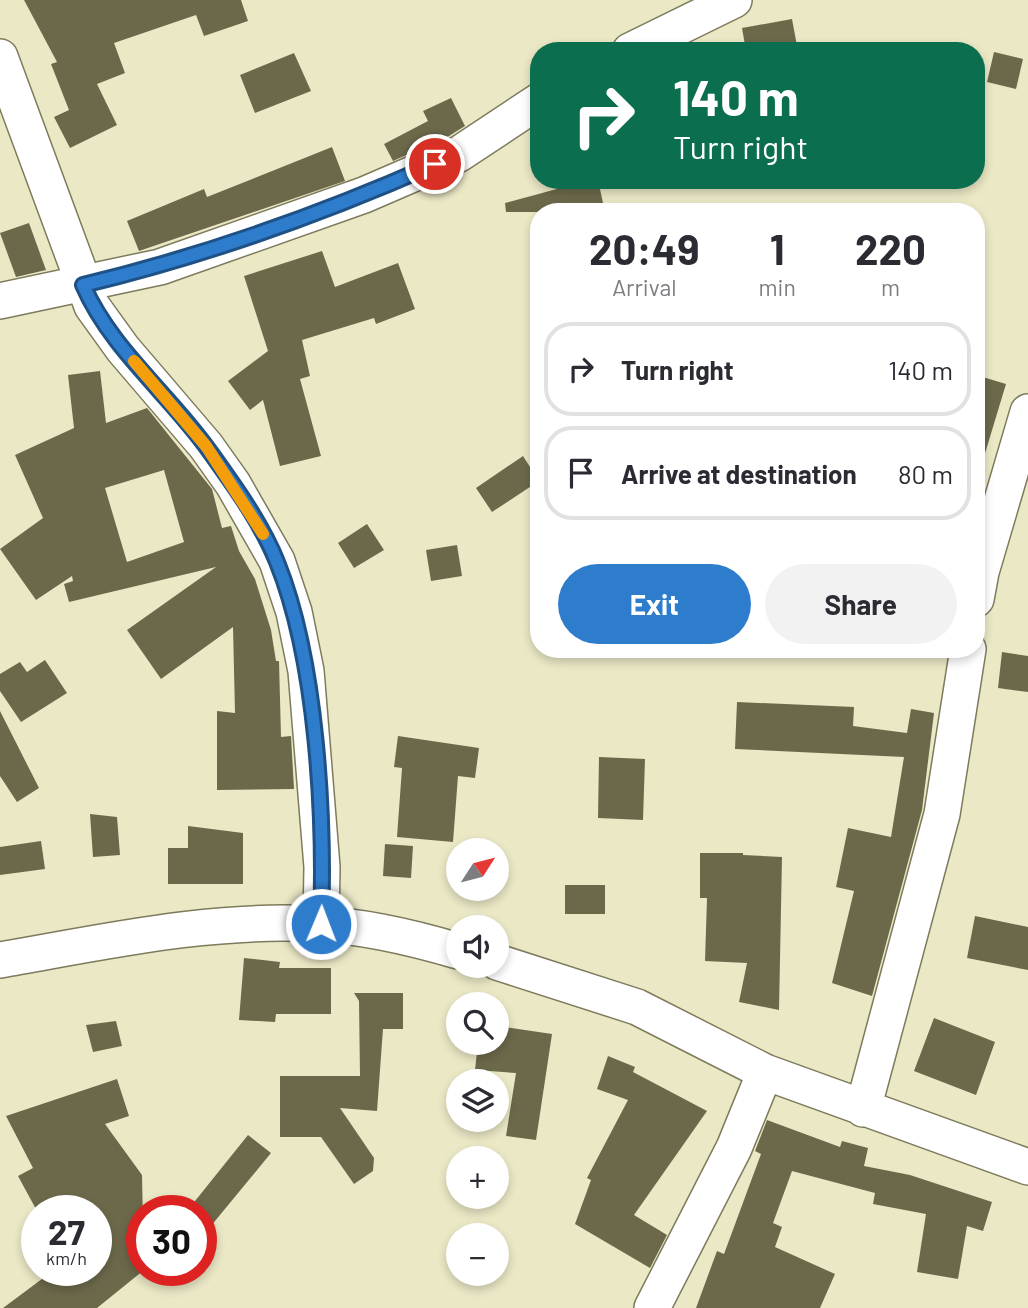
<!DOCTYPE html>
<html lang="en">
<head>
<meta charset="utf-8">
<style>
  :root { --surface:#fff; --page:#f2f2f3; --text:#2b2b33; --muted:#7c7c81; --line:#e1e1e2; --accent:#2e7ccc }
  body { margin:0; font-family:Barlow,sans-serif; background:var(--page); color:var(--text); height:100vh; display:flex; flex-direction:column; font-size:26px; white-space:nowrap }
  * { box-sizing:border-box; margin:0 }
  p { font-size:23px; color:var(--muted) }
  .icon { flex:none; width:38px; height:38px; fill:none; stroke:currentColor; stroke-width:2; stroke-linecap:round; stroke-linejoin:round }
  .map { position:relative; flex:1; overflow:hidden }
  .sheet { position:absolute; left:530px; top:203px; width:455px; height:455px; display:flex; flex-direction:column; background:var(--surface); border-radius:28px; box-shadow:0 4px 10px #0003 }
  .sheet>* { flex:none }
  .hud { position:absolute; left:530px; top:42px; width:455px; height:147px; border-radius:28px; box-shadow:0 4px 10px #0003; background:#0b6e4f; color:#fff; overflow:hidden }
  .needle { width:46px; rotate:54deg }
  .buttons { position:absolute; left:446px; top:838px; display:grid; gap:14px }
  .buttons a { display:grid; place-items:center; width:63px; height:63px; border-radius:50%; background:var(--surface); box-shadow:0 4px 10px #0003; font-size:35px }
  .speed { position:absolute; left:21px; top:1195px; display:flex; gap:14px; font-size:35px; font-weight:700; text-align:center }
  .speed>* { display:grid; place-content:center; width:91px; height:91px; border-radius:50%; background:var(--surface); box-shadow:0 4px 10px #0003; line-height:1 }
  .speed small { font-size:18px; font-weight:400 }
  .speed .limit { border:10px solid #d22; background:#fff; color:#111 }
  .pin { position:absolute; display:grid; place-items:center; width:60px; height:60px; color:#fff; margin:-30px; border:4px solid #fff; border-radius:50%; box-shadow:0 2px 7px #0007 }
  .me { position:absolute; width:77px; margin:-38px; rotate:1deg; stroke-linejoin:round; filter:drop-shadow(0 0 5px #0008) }
  .turn { display:flex; align-items:center; gap:24px; height:147px; padding:0 28px; font-size:32px }
  .turn .icon { width:91px; height:91px; stroke-width:2.5 }
  .turn b { display:block; font-size:49px; line-height:60px }
  .eta { display:flex; justify-content:space-evenly; align-items:center; height:119px; text-align:center }
  .eta b { font-size:42px; font-weight:700; line-height:49px }
  .action { display:flex; gap:14px; margin-top:auto; padding:14px 28px }
  .action a { flex:1; height:80px; border-radius:42px; background:var(--accent); color:#fff; font-size:28px; font-weight:700; line-height:80px; text-align:center }
  .action a+a { background:var(--page); color:var(--text) }
  ul { padding:0; list-style:none }
  li { display:flex; align-items:center; gap:21px; height:94px; margin:0 14px 10px; padding:0 14px; border:4px solid var(--line); border-radius:28px }
  li div { flex:1 }
  li b { display:block; font-size:26px }
  li em { font-style:normal }
  .map>svg:first-child { display:block }
</style>
</head>
<body>
<div class="map">
<svg width="1028" height="1308" viewBox="0 0 1028 1308">
  <rect width="100%" height="100%" fill="#ebe8c6"/>
  <path fill="#6c694b" fill-rule="evenodd" d="M24 0H241L248 21 204 36 196 15 114 43 125 73 97 84 117 125 70 148 54 117 69 110 51 64 57 62Z
    M792 19 798 51H746L742 28Z
    M994 52 1023 59 1016 89 987 82Z
    M294 53 311 91 255 113 240 75Z
    M451 98 465 126 449 136 393 161 384 144 428 121 423 111Z
    M332 147 345 181 139 251 127 221 204 189 207 197Z
    M590 180H598L605 212H506L505 203Z
    M29 223 46 270 16 277 0 233Z
    M322 251 335 287 398 263 415 309 376 324 374 318 302 340 310 376 300 379 321 456 280 466 263 400 250 410 228 381 268 351 244 276Z
    M100 371 106 423 147 408 212 489 222 528 231 526 239 551 255 579 271 630 276 661H279L281 737 291 736 294 789 217 790V711L235 713 233 627 161 679 127 630 216 567 69 602 64 584 73 581 72 576 36 600 0 549 43 518 15 455 74 428 68 375ZM164 470 184 542 127 562 105 488Z
    M976 375 1006 384 983 460 976 459Z
    M523 456 539 481 492 512 476 488Z
    M367 524 384 550 354 568 338 543Z
    M457 545 462 576 431 581 426 550Z
    M1002 652 1028 656V692L998 688Z
    M45 660 67 693 21 722 0 691V674L20 662 27 672Z
    M737 702 854 707 853 726 907 733 911 709 934 713 922 810 872 996 832 983 854 891 836 887 848 828 891 837 904 757 735 749Z
    M0 711 39 788 17 802 0 776Z
    M398 736 479 748 475 778 458 776 453 842 397 837 402 768 394 767Z
    M599 757 645 759 643 820 598 818Z
    M90 814 117 817 120 855 93 857Z
    M188 826 243 833V884H168V848H188Z
    M41 841 45 869 0 875V847Z
    M385 844 413 846 411 878 383 876Z
    M700 853H743V855L782 857 779 1010 739 1002 747 963 705 961 707 898H700Z
    M565 885H605V914H565Z
    M975 916 1028 927V970L967 958Z
    M244 958 280 962 279 968H331V1014H276L275 1022 239 1020Z
    M354 993H403V1029H383L377 1111 340 1108 374 1158 373 1171 354 1184 321 1137H280V1076H372H360L359 1001Z
    M934 1018 995 1042 976 1095 914 1071Z
    M116 1021 122 1046 93 1052 86 1025Z
    M497 1026 552 1034 536 1140 506 1136 516 1073 475 1070 478 1043H497Z
    M608 1056 635 1067 633 1072 707 1111 634 1215 667 1235 650 1268 575 1224 591 1180 587 1178 628 1100 597 1089Z
    M117 1079 129 1116 105 1124 142 1175 144 1270 97 1308H3L54 1270H96V1211H37L18 1176 33 1168 6 1116Z
    M767 1120 840 1147 842 1141 868 1148 864 1166 910 1175 992 1202 983 1231 967 1226 958 1279 917 1272 926 1214 873 1204 875 1193 792 1171 773 1223 782 1227 775 1247 835 1274 820 1308H696L717 1251 724 1254 761 1154 755 1151Z
    M248 1135 271 1153 201 1238V1211H187Z"/>
  <g fill="none" stroke-linecap="round" stroke-linejoin="round">
    <g stroke="#7e7a5c" stroke-width="38">
      <path id="street" d="M630 51 734 0
        M0 57 92 306 123 349 206 446 233 484 277 561 294 612 306 671 322 867 321 924
        M0 301 160 267 364 195 459 154 539 101
        M976 599 981 572 1028 412
        M0 960C104 942 211 918 317 924 364 926 414 938 458 951
        M497 962 637 1007 765 1072 1028 1167
        M863 1109 942 814 968 649
        M652 1308 734 1148 765 1072"/>
    </g>
    <use href="#street" stroke="#fff" stroke-width="35"/>
  </g>
  <g fill="none" stroke-linecap="round" stroke-linejoin="round">
    <g stroke="#1e5185" stroke-width="18">
      <path id="route" d="M321 924C325 817 317 661 277 562 261 522 233 484 208 449 168 393 111 349 83 285 204 256 322 214 435 164"/>
    </g>
    <use href="#route" stroke="#2e7ccc" stroke-width="12"/>
    <path stroke="#f59e0b" stroke-width="12" d="M134 361 206 446 263 534"/>
  </g>
</svg>
<div class="buttons">
<a><svg class="needle" viewBox="-14 -14 28 28"><path d="M0-13l5 13h-10z" fill="#e53935"/><path d="M0 13l5-13h-10z" fill="#7c7c81"/></svg></a>
<a><svg class="icon" aria-label="sound" viewBox="0 0 24 24"><path d="M4 9h4l5-4v14l-5-4H4zM17 9q2 3 0 6"/></svg></a>
<a><svg class="icon" aria-label="search" viewBox="0 0 24 24"><circle cx="10" cy="10" r="6"/><path d="M15 15l6 6"/></svg></a>
<a><svg class="icon" aria-label="layers" viewBox="0 0 24 24"><path d="M12 4l9 5-9 5-9-5zM3 14l9 5 9-5"/></svg></a>
<a>+</a>
<a>−</a>
</div>
<div class="speed"><div>27<small>km/h</small></div><div class="limit">30</div></div>
<div class="pin" style="left:435px;top:164px;background:#d93025"><svg class="icon" aria-label="arrive" viewBox="0 0 24 24"><path d="M6 21V4h12l-3 4 3 4H6"/></svg></div>
<svg class="me" style="left:321px;top:924px" viewBox="-20 -20 40 40"><circle r="17" fill="#2e7ccc" stroke="#fff" stroke-width="3"/><path d="M0-11L8 9 0 5-8 9z" fill="#fff"/></svg>
<div class="hud">
<div class="turn"><svg class="icon" aria-label="right" viewBox="0 0 24 24"><path d="M7 20v-9h11M14 6l5 5-5 5"/></svg><div><b>140 m</b>Turn right</div></div>
</div>
<section class="sheet">
<div class="eta">
<div><b>20:49</b><p>Arrival</p></div>
<div><b>1</b><p>min</p></div>
<div><b>220</b><p>m</p></div>
</div>
<ul>
<li><svg class="icon" aria-label="right" viewBox="0 0 24 24"><path d="M7 20v-9h11M14 6l5 5-5 5"/></svg><div><b>Turn right</b></div><em>140 m</em></li>
<li><svg class="icon" aria-label="arrive" viewBox="0 0 24 24"><path d="M6 21V4h12l-3 4 3 4H6"/></svg><div><b>Arrive at destination</b></div><em>80 m</em></li>
</ul>
<div class="action"><a>Exit</a><a>Share</a></div>
</section>
</div>
</body>
</html>
